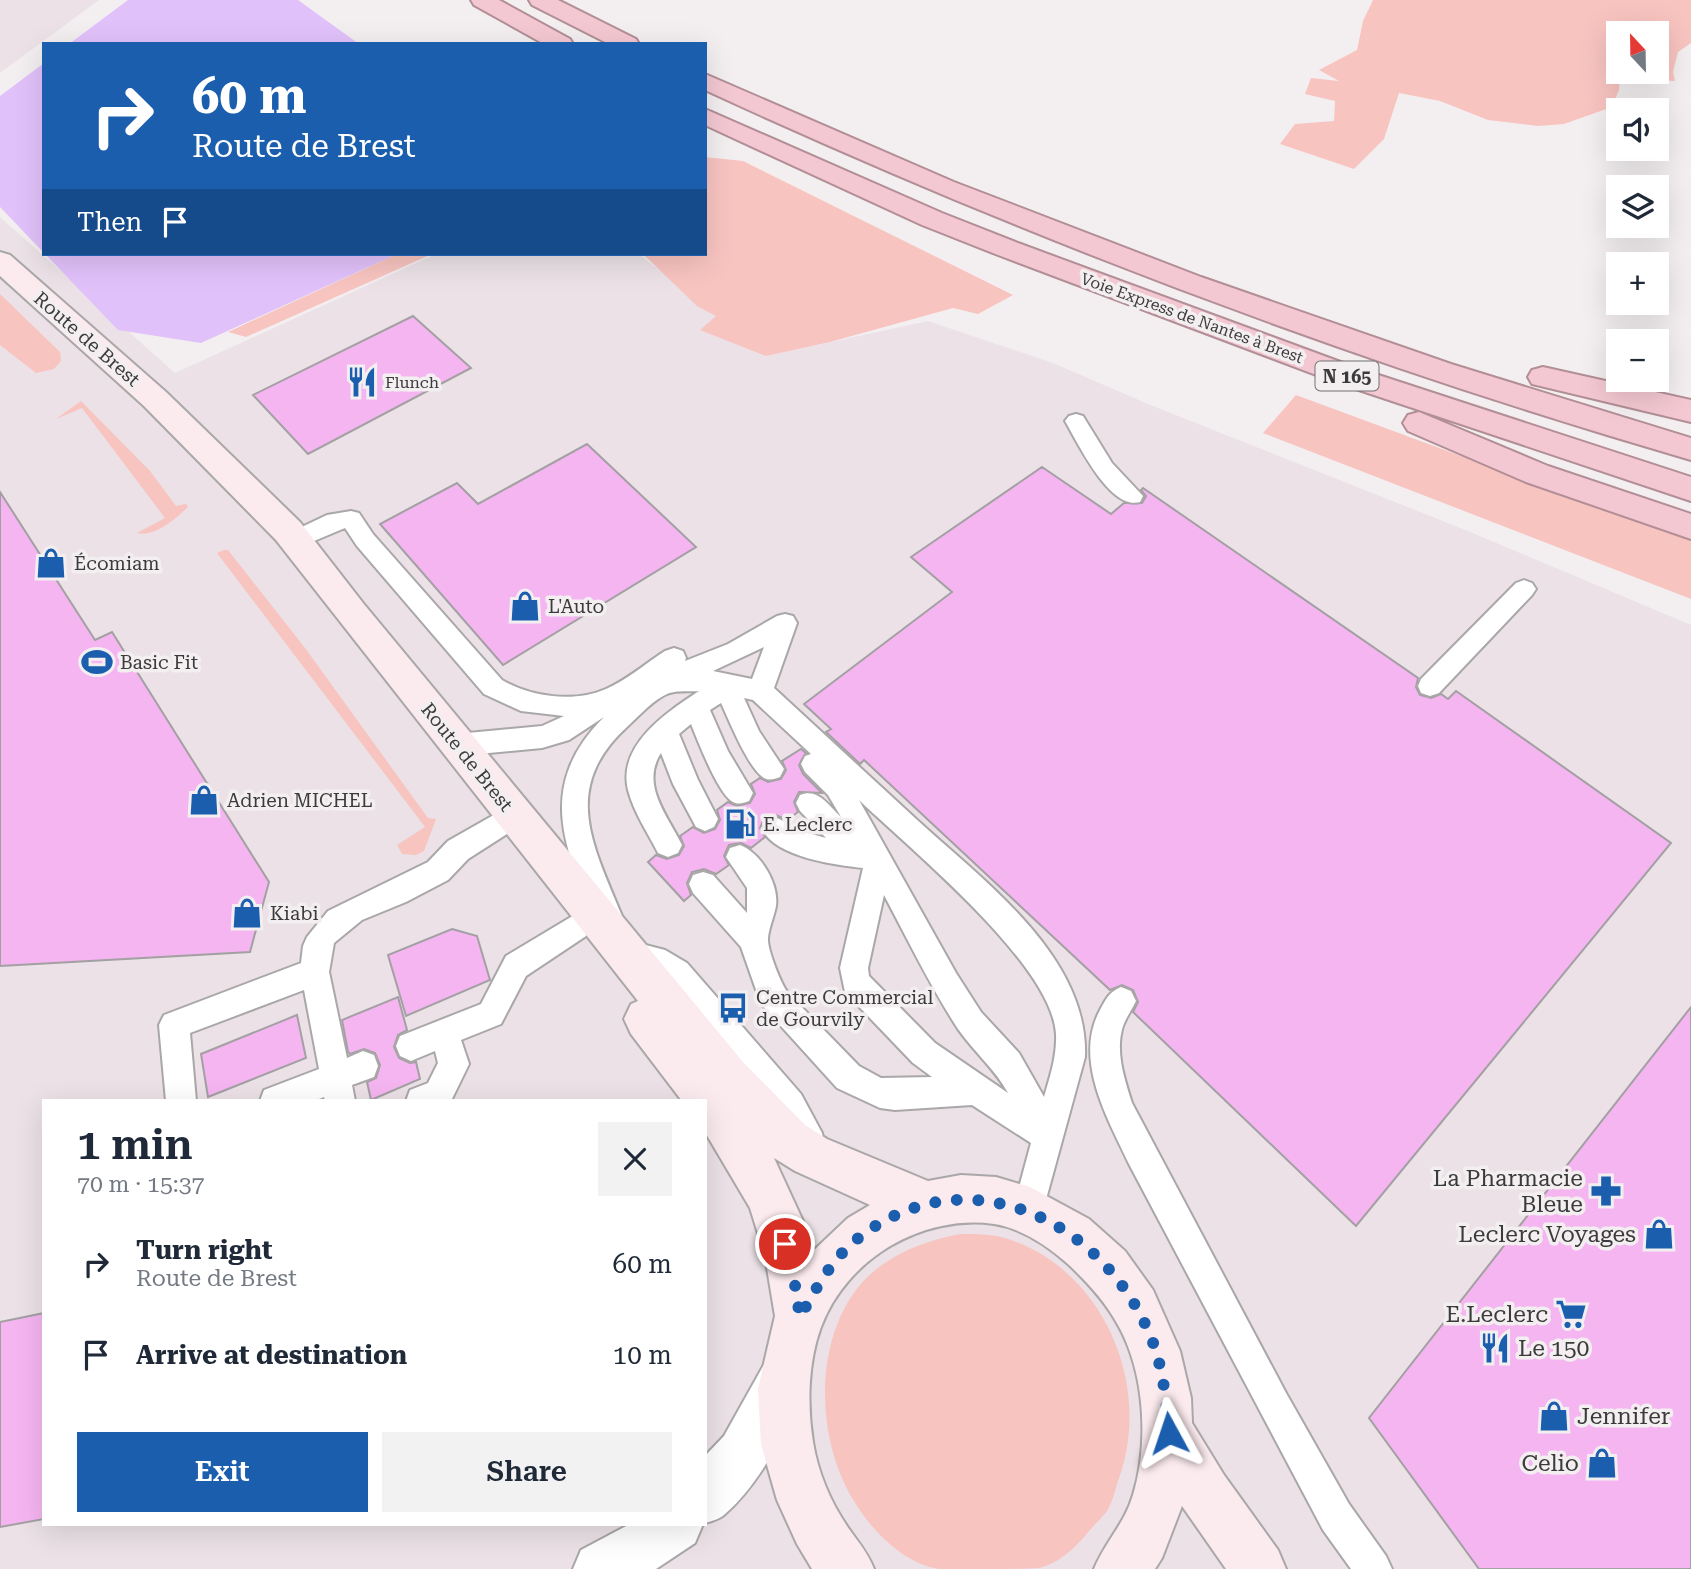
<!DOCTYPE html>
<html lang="en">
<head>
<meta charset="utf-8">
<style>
  :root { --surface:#fff; --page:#f2f2f3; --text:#1f2937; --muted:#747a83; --accent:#1b5eae }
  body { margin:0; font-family:"Roboto Serif",serif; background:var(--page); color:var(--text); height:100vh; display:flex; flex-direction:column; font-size:26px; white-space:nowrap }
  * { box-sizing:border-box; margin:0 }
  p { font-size:23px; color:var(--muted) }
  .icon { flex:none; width:38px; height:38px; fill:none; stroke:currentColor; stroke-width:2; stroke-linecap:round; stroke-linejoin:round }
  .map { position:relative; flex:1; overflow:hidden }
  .side { position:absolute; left:42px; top:1099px; width:665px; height:427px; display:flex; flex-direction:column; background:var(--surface); border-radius:0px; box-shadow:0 7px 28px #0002 }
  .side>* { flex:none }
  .guide { position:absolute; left:42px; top:42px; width:665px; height:214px; border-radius:0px; box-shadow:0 7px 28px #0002; background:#1b5eae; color:#fff; overflow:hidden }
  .needle { width:46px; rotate:338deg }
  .controls { position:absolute; left:1606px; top:21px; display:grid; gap:14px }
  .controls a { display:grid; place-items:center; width:63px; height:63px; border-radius:0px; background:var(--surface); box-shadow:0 7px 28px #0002; font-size:35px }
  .pin { position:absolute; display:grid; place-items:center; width:60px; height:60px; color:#fff; margin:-30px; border:4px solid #fff; border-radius:50%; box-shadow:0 2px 7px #0007 }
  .me { position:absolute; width:77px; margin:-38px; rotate:355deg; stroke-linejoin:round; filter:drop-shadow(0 0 5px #0008) }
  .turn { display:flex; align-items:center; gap:24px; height:147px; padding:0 35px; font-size:32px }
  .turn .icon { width:91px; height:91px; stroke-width:2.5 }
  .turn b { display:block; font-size:49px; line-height:60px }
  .then { display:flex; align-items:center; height:66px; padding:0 35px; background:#0003; gap:14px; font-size:26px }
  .round { display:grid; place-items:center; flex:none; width:74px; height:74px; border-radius:0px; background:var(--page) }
  .head { display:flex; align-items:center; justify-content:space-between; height:119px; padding:0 35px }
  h1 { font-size:42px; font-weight:600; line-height:52px }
  .button { display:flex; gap:14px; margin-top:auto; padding:14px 35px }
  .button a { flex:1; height:80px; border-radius:0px; background:var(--accent); color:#fff; font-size:28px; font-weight:600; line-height:80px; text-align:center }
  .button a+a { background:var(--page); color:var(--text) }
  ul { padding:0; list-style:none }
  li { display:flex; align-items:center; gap:21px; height:91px; padding:0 35px }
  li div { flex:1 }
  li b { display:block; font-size:26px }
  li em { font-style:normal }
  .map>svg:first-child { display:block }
</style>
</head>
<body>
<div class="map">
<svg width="1691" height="1569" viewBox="0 0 1691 1569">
  <rect width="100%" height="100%" fill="#f3eff1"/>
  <path fill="#ebe1e6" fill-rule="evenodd" d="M0 0H99L0 73Z
    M0 217 175 373 436 254H638L731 323 766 356 928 321 1053 363 1148 404 1468 531 1691 625V1569H0ZM44 1101H705V1524H44Z"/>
  <path fill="#f8c4c0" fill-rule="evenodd" d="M1373 0H1691V43L1678 52 1673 72 1675 81 1652 80 1620 73 1619 90 1612 107 1564 124 1538 126 1488 120 1440 101 1399 93 1384 139 1354 169 1280 144 1295 124 1334 121 1335 101 1305 94 1311 78 1339 81 1319 70 1357 50 1363 21ZM1657 33V72H1619V33Z
    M705 157 743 161 1013 295 978 314 953 308 830 342 766 356 700 330 716 316 697 306 643 254H705Z
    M397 254H432L246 337 228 332Z
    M0 294 60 352 61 361 54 369 36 373 0 345Z
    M1296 395 1691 541V599L1263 433Z
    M81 401 150 471 176 506 186 504 188 507C175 519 156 537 137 533L165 518 82 408 56 419Z
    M224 550H228L305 648 428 818 436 819 424 851 416 855 402 854 397 845 425 827 217 553Z
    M961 1234C977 1234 993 1234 1008 1239 1106 1271 1153 1389 1118 1481 1115 1491 1112 1503 1107 1511 1102 1518 1095 1524 1089 1531 1076 1547 1060 1563 1039 1568 1021 1569 995 1569 976 1569 964 1569 951 1569 939 1569 904 1564 871 1530 854 1501 817 1441 813 1348 856 1290 881 1257 922 1241 961 1234Z"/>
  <path fill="#e1c1fa" d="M128 0H298L359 44H69Z
    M44 63V253L0 207V96Z
    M45 254H397L201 343 118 330Z"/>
  <path fill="#f5b5f1" stroke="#a3a0a3" stroke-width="2" d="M413 316 471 368 308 454 253 395Z
    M587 444 696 547 503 665 380 524 457 483 478 504Z
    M1042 467 1111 514 1124 503H1142L1146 496 1141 490 1143 488 1418 678 1416 687 1420 695 1431 698 1441 694 1448 699 1456 691 1671 843 1356 1226 1133 1012 1138 1002 1133 990 1122 985 1110 990 864 760 860 764 826 732 831 729 804 704 952 592 911 557Z
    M0 492 95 640 112 632 269 882 250 952 0 966Z
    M801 749 806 753 799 765 803 774 822 793 799 792 794 802 798 812 787 820 776 815 764 819 760 828 765 837 751 848 741 843 729 845 724 856 729 865 716 874 704 869 692 872 687 883 691 895 684 901 648 862 656 855 667 859 679 855 684 846 680 836 693 827 704 833 715 829 720 820 717 810 728 802 737 806 750 803 755 794 751 784 760 778 768 782 781 779 786 770 782 761Z
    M452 929 477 936 490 980 406 1016 388 955Z
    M398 997 407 1030 398 1035 394 1047 399 1058 410 1063 416 1062 420 1079 371 1100 367 1082 376 1078 380 1065 375 1053 364 1049 350 1054 348 1052 342 1020Z
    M1691 1007V1569H1479L1369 1418Z
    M297 1015 306 1058 208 1097 201 1054Z
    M44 1313V1519L0 1527V1322Z"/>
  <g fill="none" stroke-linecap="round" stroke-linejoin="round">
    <g stroke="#aaa7a8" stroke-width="4">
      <path id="service" d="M1076 414 1083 416 1112 463 1143 496 1140 502C1110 511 1078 443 1065 421L1069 416Z
        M351 511 359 513 373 534 502 680C531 697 574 703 606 689 627 680 646 663 665 651L674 648 683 651 686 658 685 661 728 644 777 616 785 614 793 616 797 623 774 688C821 731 868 775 915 818 982 880 1089 956 1085 1057L1040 1221 1029 1226 1018 1221 1013 1210 1031 1143 972 1105 895 1110 880 1108 837 1088 761 1004 741 947 693 893 689 884 693 875 703 872 713 875 747 913V888L726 857 730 848 740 845C761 853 779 884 776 906 774 917 769 927 768 938 767 949 781 984 788 993L859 1066 881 1078 932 1077 913 1063 845 992 840 968 863 868C835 865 775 857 762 829L765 821 775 817 808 833 826 838 800 811 796 803 800 795C818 788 828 805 841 817L828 795 805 772 801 764 805 756 811 754 753 700 744 698 759 731 784 769 780 777C774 779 770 781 764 778 748 768 729 720 721 703L710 710 728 751 753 793 749 801C743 803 739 805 733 802 718 794 698 741 691 724L679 734 698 780 718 819 714 827 705 831 696 827 673 784 661 753C640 785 668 816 682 845L678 853 668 857 658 853C648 833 634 813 628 790 617 745 667 712 699 691 690 692 676 690 667 694 653 700 640 715 629 725 560 787 592 843 622 916L618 925 608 929 598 925C563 848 536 785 604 717L569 740 542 748 457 756 448 753 444 745 448 737 457 734 542 726 564 716 521 711 484 694 357 546 345 528 295 549 287 546 284 540 287 534 327 515ZM764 647 752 679 713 671ZM859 800C910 849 1052 964 1056 1034 1057 1056 1050 1076 1044 1097L1019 1053 981 1012 956 973ZM884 895C908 940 930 986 958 1029 974 1052 995 1069 1008 1093L935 1043 869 976 868 968Z
        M1524 580 1532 583 1536 589 1532 595 1439 693 1430 696 1421 693 1418 686 1421 679 1516 583Z
        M515 803 524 807 528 815 524 823 468 859 448 880 406 902 362 920 334 943 329 972 347 1058 363 1051 374 1055 378 1066 374 1077 352 1085 355 1101H325L324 1097 314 1101H260L264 1090 319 1069 304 990 190 1033 196 1101H166L159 1025 164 1015 301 963 303 946 307 937 328 911 428 862 448 841Z
        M576 914 586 918 590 927 586 936 526 976 501 1024 461 1040 469 1064 451 1101H406L410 1090 428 1083 438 1063 435 1051 411 1061 400 1056 396 1046 400 1036 481 1004 506 956Z
        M626 940 665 950 687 963 801 1094 822 1133 825 1150 820 1161 809 1166 798 1161 791 1137 779 1116 667 983 657 974 616 962 612 953 616 944Z
        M1121 987 1131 991 1136 1001C1132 1009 1126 1018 1123 1026 1115 1051 1124 1078 1132 1103L1286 1393 1349 1504 1386 1556 1392 1569H1351L1323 1530 1129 1164C1108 1119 1073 1060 1100 1010 1106 999 1109 992 1121 987Z"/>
    </g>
    <g stroke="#aaa7a8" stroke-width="4">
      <path id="tertiary" d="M784 1354 802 1361 809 1379C791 1423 761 1483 725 1514 720 1519 712 1521 705 1523V1456L724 1436 766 1361Z
        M630 1524H703L695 1543 656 1569H573L581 1550Z"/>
    </g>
    <g stroke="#aaa7a8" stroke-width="4">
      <path id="secondary" d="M0 252 10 255 166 392 300 522 363 603 743 1062 805 1125 827 1139 928 1181 961 1175 996 1177 1030 1187 1089 1219 1125 1251 1153 1290 1180 1351 1191 1398 1192 1423 1224 1475 1278 1550 1286 1569H1226L1182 1506 1162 1558 1155 1569H1094C1105 1542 1125 1523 1133 1495 1149 1443 1145 1373 1118 1325 1105 1301 1087 1282 1068 1264 1048 1246 1021 1228 994 1224 923 1214 847 1258 821 1327 808 1362 807 1405 813 1442 818 1473 831 1503 849 1529 859 1543 868 1553 874 1569H812L797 1544 777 1500 761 1444 758 1389 775 1316 765 1256 750 1208 705 1132V1101H682L631 1034 624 1019 631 1004 638 1001 276 540 144 406 0 276ZM774 1158 795 1171 870 1205 848 1218 812 1252 803 1221Z"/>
    </g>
    <g stroke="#b28e96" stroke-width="4">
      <path id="trunk" d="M471 0H499L570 39 573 44H544L474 5Z
        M529 0H558L636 39 639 44H609L532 5Z
        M705 74 954 182 1201 277 1451 364 1691 438V460C1354 362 1024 237 705 90Z
        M705 109 942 213 1018 243 1354 367 1691 477V501L1332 381 998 255 922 225 705 125Z
        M1543 367 1691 400V422L1532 384 1528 377 1532 370Z
        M1419 412 1548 466 1691 514V539L1526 482 1408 431 1403 423 1408 415Z"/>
    </g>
    <use href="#service" fill="#fff" fill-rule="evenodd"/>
    <use href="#tertiary" fill="#fff" fill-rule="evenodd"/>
    <use href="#secondary" fill="#fbeaee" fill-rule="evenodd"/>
    <use href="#trunk" fill="#f4c8d2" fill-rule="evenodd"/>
  </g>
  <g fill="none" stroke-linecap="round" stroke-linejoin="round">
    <path stroke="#1b5eae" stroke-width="12" stroke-dasharray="0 21.6" d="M785 1244 792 1266 800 1317C816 1289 831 1260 856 1240 963 1153 1101 1217 1150 1335 1163 1366 1166 1399 1169 1433"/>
  </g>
  <defs>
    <g id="restaurant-bare" transform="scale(2.415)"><path d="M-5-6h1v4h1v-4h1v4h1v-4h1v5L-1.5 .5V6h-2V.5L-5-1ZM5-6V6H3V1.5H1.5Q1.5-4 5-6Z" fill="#1b5eae" stroke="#f3eff1" stroke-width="2.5" paint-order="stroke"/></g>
    <g id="shop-bare" transform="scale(2.415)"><path d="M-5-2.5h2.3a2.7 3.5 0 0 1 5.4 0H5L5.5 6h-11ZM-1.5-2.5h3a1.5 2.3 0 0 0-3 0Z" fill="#1b5eae" stroke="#f3eff1" stroke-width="2.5" paint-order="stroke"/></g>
    <g id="stadium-bare" transform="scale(2.415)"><path d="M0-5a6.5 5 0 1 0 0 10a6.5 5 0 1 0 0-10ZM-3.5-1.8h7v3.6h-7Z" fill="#1b5eae" stroke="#f3eff1" stroke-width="2.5" paint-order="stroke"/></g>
    <g id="fuel-bare" transform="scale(2.415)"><path d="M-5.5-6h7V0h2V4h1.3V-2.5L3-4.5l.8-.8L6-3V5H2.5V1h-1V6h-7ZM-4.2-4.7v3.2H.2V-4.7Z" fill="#1b5eae" stroke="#f3eff1" stroke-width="2.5" paint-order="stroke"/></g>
    <g id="bus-bare" transform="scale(2.415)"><path d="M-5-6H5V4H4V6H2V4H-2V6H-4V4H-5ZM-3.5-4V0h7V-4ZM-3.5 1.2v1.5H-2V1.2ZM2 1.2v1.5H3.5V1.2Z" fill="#1b5eae" stroke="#f3eff1" stroke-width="2.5" paint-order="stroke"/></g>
    <g id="pharmacy-bare" transform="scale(2.415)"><path d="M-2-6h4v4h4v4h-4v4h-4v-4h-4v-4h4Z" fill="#1b5eae" stroke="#f3eff1" stroke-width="2.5" paint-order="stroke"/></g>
    <g id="supermarket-bare" transform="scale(2.415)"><path d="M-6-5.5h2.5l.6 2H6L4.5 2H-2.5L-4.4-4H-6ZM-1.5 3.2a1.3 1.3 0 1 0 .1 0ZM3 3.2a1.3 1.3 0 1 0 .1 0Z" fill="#1b5eae" stroke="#f3eff1" stroke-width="2.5" paint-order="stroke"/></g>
  </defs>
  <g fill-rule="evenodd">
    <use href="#restaurant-bare" x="362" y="382"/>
    <use href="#shop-bare" x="51" y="563"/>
    <use href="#shop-bare" x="525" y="606"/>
    <use href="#stadium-bare" x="97" y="662"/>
    <use href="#shop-bare" x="204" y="800"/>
    <use href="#fuel-bare" x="740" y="824"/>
    <use href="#shop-bare" x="247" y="913"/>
    <use href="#bus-bare" x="733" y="1008"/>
    <use href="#pharmacy-bare" x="1606" y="1191"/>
    <use href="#shop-bare" x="1659" y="1234"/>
    <use href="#supermarket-bare" x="1571" y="1314"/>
    <use href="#restaurant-bare" x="1495" y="1348"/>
    <use href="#shop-bare" x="1554" y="1416"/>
    <use href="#shop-bare" x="1602" y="1463"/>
  </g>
  <g text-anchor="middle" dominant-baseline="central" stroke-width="7" stroke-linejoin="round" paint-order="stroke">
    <g font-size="16" fill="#3c3b3c" stroke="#f3eff1">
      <text transform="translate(1192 318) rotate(20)">Voie Express de Nantes à Brest</text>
    </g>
    <g font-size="16" fill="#3c3b3c" stroke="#f3eff1" text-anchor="start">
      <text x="385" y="382">Flunch</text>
    </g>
    <rect fill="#f3eff1" stroke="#737172" stroke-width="2" x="1315.5" y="361.5" width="63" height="29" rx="5"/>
    <g font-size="18" font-weight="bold" fill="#3c3b3c">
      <text x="1347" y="376">N 165</text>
    </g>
    <g font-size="19" fill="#3c3b3c" stroke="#f3eff1">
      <text transform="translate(87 339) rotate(41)">Route de Brest</text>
      <text transform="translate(467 757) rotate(51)">Route de Brest</text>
    </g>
    <g font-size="19" fill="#3c3b3c" stroke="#f3eff1" text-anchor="start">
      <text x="74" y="563">Écomiam</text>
      <text x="548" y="606">L'Auto</text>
      <text x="120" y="662">Basic Fit</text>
      <text x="227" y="800">Adrien MICHEL</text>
      <text x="763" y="824">E. Leclerc</text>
      <text x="270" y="913">Kiabi</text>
      <text x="756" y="997">Centre Commercial<tspan x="756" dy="22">de Gourvily</tspan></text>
    </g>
    <g font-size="23" fill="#3c3b3c" stroke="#f3eff1" text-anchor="end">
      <text x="1583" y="1178">La Pharmacie<tspan x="1583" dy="26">Bleue</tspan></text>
      <text x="1636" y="1234">Leclerc Voyages</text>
      <text x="1548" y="1314">E.Leclerc</text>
      <text x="1518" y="1348" text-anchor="start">Le 150</text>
      <text x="1577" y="1416" text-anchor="start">Jennifer</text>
      <text x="1579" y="1463">Celio</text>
    </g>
  </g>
</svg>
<div class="controls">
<a><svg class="needle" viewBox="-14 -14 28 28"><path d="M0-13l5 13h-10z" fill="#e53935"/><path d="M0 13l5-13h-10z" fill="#747a83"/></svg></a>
<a><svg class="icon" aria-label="sound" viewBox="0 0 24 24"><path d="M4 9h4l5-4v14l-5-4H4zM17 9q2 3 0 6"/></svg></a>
<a><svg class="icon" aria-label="layers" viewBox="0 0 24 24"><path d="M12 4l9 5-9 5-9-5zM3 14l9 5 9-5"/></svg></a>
<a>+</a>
<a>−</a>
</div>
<div class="pin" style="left:785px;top:1244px;background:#d93025"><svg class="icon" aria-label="arrive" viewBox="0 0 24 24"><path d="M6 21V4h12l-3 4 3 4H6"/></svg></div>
<svg class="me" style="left:1169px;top:1433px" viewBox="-20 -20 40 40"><path d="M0-17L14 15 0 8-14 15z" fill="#1b5eae" stroke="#fff" stroke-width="4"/></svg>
<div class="guide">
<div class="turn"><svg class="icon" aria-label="right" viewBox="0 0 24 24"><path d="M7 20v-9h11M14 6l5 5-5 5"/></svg><div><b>60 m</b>Route de Brest</div></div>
<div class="then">Then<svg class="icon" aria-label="arrive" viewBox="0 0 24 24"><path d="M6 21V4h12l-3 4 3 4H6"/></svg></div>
</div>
<section class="side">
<div class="head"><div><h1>1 min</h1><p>70 m · 15:37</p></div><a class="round"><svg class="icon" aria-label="close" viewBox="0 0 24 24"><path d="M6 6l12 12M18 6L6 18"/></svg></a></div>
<ul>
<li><svg class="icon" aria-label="right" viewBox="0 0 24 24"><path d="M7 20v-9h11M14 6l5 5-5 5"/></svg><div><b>Turn right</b><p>Route de Brest</p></div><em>60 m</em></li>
<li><svg class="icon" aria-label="arrive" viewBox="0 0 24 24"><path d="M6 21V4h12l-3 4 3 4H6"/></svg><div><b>Arrive at destination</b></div><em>10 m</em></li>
</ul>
<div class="button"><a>Exit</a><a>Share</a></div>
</section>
</div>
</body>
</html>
